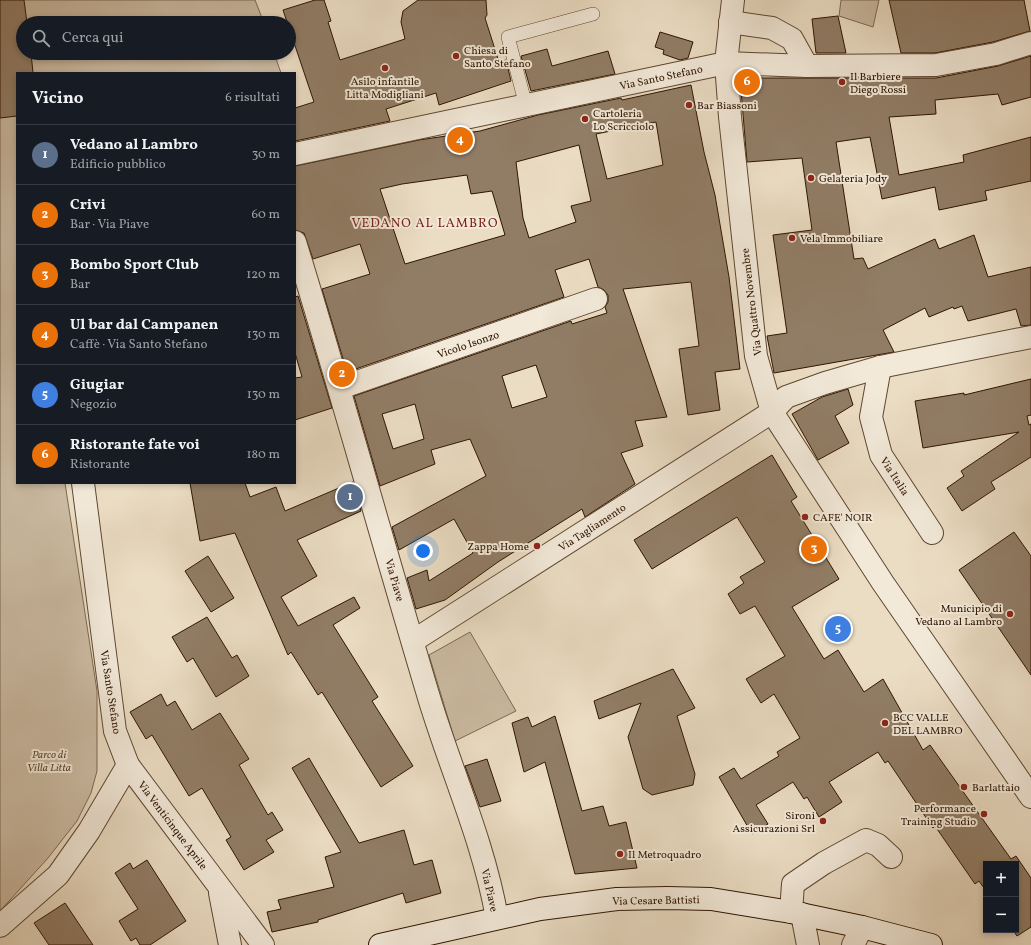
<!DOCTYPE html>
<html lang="it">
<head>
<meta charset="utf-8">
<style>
  body { margin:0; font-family:Vollkorn,serif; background:#242831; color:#f1f3f6 }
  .controls { position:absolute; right:12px; bottom:12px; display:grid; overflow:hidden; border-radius:0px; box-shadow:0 2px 6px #0003 }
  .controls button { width:36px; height:36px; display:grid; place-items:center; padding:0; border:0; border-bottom:1px solid #363941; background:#171b24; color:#f1f3f6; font:20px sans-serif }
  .you { position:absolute; left:423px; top:551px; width:14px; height:14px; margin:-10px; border:3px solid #fff; border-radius:50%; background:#1a73e8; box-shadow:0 0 0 6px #1a73e833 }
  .badge { display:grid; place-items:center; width:26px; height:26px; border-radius:50%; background:#c59692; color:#fff; font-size:13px; font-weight:700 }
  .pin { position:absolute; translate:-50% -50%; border:2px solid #fff; box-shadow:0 1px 4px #0006 }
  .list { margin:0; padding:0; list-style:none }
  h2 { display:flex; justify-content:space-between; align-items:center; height:52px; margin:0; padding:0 16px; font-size:17px }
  h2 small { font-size:13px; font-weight:400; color:#9ea1a6 }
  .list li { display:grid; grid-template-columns:26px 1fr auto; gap:12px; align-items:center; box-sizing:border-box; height:60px; padding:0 16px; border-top:1px solid #363941 }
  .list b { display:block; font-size:15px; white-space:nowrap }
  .list p { margin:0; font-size:13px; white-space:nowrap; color:#9ea1a6 }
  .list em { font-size:13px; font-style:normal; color:#9ea1a6 }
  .icon { flex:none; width:22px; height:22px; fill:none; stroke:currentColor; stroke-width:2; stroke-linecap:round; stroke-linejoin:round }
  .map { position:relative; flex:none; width:1031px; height:945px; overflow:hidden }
  .search { position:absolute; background:#171b24; box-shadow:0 2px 6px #0003; left:16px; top:16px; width:280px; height:44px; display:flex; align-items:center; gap:10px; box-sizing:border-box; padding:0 14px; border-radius:22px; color:#9ea1a6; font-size:15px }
  .panel { position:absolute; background:#171b24; box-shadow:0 2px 6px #0003; left:16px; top:72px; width:280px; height:412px; border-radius:0px }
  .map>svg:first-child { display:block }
  .green { fill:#cbbba3; stroke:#7d6852 }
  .building { fill:#917d66; stroke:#2f1500; fill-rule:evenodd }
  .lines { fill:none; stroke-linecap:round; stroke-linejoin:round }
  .lane-casing { stroke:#5e4731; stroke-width:14 }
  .street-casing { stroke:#5e4731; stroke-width:24 }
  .secondary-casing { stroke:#2f1500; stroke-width:24 }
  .lane { stroke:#f2e9d9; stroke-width:13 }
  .street { stroke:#f2e9d9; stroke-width:22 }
  .secondary { stroke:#f2e9d9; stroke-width:22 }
  .poi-dot { fill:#8f2418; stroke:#f2e9d9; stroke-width:1.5 }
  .labels { text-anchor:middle; stroke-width:4; stroke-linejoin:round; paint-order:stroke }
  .poi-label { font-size:11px; fill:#2f1500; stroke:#f2e9d9; text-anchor:start }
  .street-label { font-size:11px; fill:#2f1500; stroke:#f2e9d9 }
  .park-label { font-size:11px; font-style:italic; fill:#5e4731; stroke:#f2e9d9 }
  .quarter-label { font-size:13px; letter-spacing:1px; fill:#7a1f14; stroke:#f2e9d9 }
</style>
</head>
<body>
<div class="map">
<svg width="1031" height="945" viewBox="0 0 1031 945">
  <rect width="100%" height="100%" fill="#ebddc4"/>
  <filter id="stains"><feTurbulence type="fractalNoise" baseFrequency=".005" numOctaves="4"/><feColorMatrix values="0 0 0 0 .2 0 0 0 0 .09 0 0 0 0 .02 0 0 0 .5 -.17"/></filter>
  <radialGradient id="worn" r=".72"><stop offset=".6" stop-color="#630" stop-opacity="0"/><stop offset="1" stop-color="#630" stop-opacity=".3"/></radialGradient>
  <g class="green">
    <path d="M 0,0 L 255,0 L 264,23 L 23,23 L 23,53 L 274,53 L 281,73 L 17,73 L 17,483 L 65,483 L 97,691 L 97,771 L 91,793 L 77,821 L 48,858 L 0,911 Z"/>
    <path d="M 841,0 L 879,0 L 873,27 L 839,16 Z"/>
    <path d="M 470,632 L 516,711 L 455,741 L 429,655 Z"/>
  </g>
  <g class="building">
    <path d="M 0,0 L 24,0 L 27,23 L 23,23 L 23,53 L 31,53 L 33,73 L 17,73 L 17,116 L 0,118 Z"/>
    <path d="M 315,0 L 324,0 L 331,21 L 328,22 L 340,60 L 405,39 L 401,22 L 403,11 L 418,0 L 486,0 L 487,15 L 485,18 L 499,62 L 506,60 L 511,81 L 439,105 L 436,93 L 386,109 L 390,121 L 295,141 L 295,108 L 314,102 L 283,10 Z"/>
    <path d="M 889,0 L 1024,0 L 1030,31 L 993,42 L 935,53 L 901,53 Z"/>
    <path d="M 838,16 L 846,53 L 816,53 L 812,19 Z"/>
    <path d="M 660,32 L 693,42 L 688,58 L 680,60 L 663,54 L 664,50 L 655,47 Z"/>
    <path d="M 547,49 L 552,66 L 608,51 L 615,74 L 531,91 L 521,56 Z"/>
    <path d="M 1031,56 L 1031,97 L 1002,105 L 998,94 L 935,100 L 936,114 L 889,117 L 899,175 L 964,162 L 963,155 L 1031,137 L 1031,181 L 985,191 L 987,200 L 939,210 L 935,187 L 882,199 L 870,137 L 836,142 L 854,259 L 863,258 L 868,269 L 935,239 L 939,249 L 974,235 L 988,277 L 1031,267 L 1031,325 L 1021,326 L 1016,309 L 968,321 L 962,306 L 954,309 L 953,307 L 929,317 L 925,308 L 883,330 L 894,352 L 774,373 L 767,336 L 787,333 L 773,235 L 812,230 L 802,158 L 747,162 L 740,78 L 936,78 L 998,66 Z"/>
    <path d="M 691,85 L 704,152 L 715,195 L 729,277 L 740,369 L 715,372 L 720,410 L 688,415 L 679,349 L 699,346 L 691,282 L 623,289 L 667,417 L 635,421 L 643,446 L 621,453 L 635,484 L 585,517 L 582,509 L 498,562 L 445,600 L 416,609 L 407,578 L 427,570 L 429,581 L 473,553 L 454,519 L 399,550 L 392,527 L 486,476 L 470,439 L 431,450 L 435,464 L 380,486 L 354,396 L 571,321 L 572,324 L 607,313 L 605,307 L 608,302 L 608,295 L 604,290 L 598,287 L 589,259 L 555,270 L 564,297 L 347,372 L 322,289 L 370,274 L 360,244 L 313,259 L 304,233 L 295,230 L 295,166 L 419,140 L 480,131 L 538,115 L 621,98 L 622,100 ZM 656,122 L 663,165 L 607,179 L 596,134 ZM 579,145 L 591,201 L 571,206 L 576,222 L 529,238 L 523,218 L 516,162 ZM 467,175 L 471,194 L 492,191 L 505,235 L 405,264 L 380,189 L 402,184 ZM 536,365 L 547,397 L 512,408 L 502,376 ZM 415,404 L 424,439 L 393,449 L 382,414 Z"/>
    <path d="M 298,296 L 332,408 L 295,420 L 295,378 L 302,377 L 295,353 L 295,297 Z"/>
    <path d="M 1031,379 L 1031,415 L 1027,416 L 1029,425 L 1031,424 L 1031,457 L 991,482 L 995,489 L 962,511 L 947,488 L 964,476 L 961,471 L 1019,432 L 923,448 L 915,401 L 964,393 L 964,395 Z"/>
    <path d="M 848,389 L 853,405 L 835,416 L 849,443 L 818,460 L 792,414 L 822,397 Z"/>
    <path d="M 772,455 L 797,497 L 791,501 L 839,579 L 792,607 L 824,659 L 838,650 L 864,692 L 883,679 L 923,750 L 930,745 L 1011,859 L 1016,856 L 1031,878 L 1031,927 L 1017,936 L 1013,930 L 1016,930 L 1016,864 L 986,864 L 986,891 L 979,881 L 975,884 L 935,826 L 933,828 L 888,761 L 885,763 L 878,752 L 829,782 L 842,802 L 819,817 L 807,797 L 804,799 L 793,782 L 756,805 L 768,824 L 752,834 L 719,777 L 734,768 L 741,779 L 779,756 L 777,752 L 800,738 L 774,694 L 761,703 L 746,679 L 785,656 L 755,606 L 740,614 L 728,594 L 744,583 L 740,577 L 765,562 L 737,517 L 652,569 L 634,540 Z"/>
    <path d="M 353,482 L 361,511 L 297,540 L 317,576 L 281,597 L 298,626 L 354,597 L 360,608 L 333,625 L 378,697 L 372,701 L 413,766 L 381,787 L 322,692 L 318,695 L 291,652 L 288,655 L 235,533 L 200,541 L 190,483 L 245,483 L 250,497 L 276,487 L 285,511 Z"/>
    <path d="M 1014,532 L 1031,556 L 1031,675 L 959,570 Z"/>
    <path d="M 208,556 L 234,598 L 211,612 L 185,571 Z"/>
    <path d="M 207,617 L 232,658 L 237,655 L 249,676 L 216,697 L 193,658 L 187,662 L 172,637 Z"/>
    <path d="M 673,669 L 695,708 L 677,716 L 695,774 L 693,785 L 652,795 L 643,789 L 628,737 L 641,703 L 599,719 L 594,701 Z"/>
    <path d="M 161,694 L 167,706 L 175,701 L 192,730 L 220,713 L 249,759 L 239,765 L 268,815 L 272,812 L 283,830 L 266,840 L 274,852 L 244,870 L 226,840 L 231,837 L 202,788 L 189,796 L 152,735 L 146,739 L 130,712 Z"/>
    <path d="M 555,716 L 582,811 L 603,806 L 609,826 L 626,822 L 637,868 L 575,874 L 545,762 L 524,772 L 512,723 L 528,717 L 532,727 Z"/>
    <path d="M 309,758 L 359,843 L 404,830 L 414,865 L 432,860 L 441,893 L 406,903 L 403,893 L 318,920 L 318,922 L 272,932 L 267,912 L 281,909 L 278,900 L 334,887 L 325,857 L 341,852 L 292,768 Z"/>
    <path d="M 487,759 L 501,801 L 480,807 L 465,766 Z"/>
    <path d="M 147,860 L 186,921 L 150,945 L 140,945 L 136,938 L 131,941 L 119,921 L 138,909 L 115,873 L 130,863 L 133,869 Z"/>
    <path d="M 65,903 L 93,945 L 49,945 L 34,923 Z"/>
  </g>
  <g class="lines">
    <defs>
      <path id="lane" d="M 526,106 L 508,37 L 593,14"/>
      <g id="street">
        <path d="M 733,0 L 726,63 L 730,117 L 756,356 L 772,412 L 883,583 L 1031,797"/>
        <path d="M 730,22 L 772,28 L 792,39 L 807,66"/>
        <path d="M 295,154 L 726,63 L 807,66 L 936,65 L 996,54 L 1031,43"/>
        <path d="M 295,242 C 342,394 384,548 430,701 C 452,773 484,843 497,918"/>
        <path d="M 880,367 L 871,417 L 881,455 L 932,533"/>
        <path d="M 340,388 L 596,299"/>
        <path d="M 83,483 L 115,731 L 128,765 L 263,945"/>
        <path d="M 413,641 L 772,412 L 786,397 L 825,383 L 880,367 L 1031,337"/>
        <path d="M 220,893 L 230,945"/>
        <path d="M 791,912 L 793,884 L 824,863 L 866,840 L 878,845 L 891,857"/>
        <path d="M 802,914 L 808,945"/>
        <path d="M 0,926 L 58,875 L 89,831 L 128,765"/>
        <path d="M 853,945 L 862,927"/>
      </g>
      <path id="secondary" d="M 380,945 L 540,909 L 617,899 L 667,898 L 711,899 L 791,912 L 862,927 L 931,945"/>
    </defs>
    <use href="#lane" class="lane-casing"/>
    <use href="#street" class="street-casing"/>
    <use href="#secondary" class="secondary-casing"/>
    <use href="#lane" class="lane"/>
    <use href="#street" class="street"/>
    <use href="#secondary" class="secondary"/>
  </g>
  <g class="poi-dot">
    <circle cx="456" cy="56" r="4"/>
    <circle cx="385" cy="68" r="4"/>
    <circle cx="842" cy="82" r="4"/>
    <circle cx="689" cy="105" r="4"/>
    <circle cx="585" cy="119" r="4"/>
    <circle cx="811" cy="178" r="4"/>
    <circle cx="792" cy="238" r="4"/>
    <circle cx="805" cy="517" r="4"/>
    <circle cx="537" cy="546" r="4"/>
    <circle cx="1010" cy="614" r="4"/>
    <circle cx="885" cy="723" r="4"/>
    <circle cx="964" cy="787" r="4"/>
    <circle cx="984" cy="814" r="4"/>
    <circle cx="823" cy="821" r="4"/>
    <circle cx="620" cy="854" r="4"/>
  </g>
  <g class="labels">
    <g class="poi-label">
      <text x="464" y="54">Chiesa di<tspan x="464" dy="13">Santo Stefano</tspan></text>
      <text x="850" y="80">Il Barbiere<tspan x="850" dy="13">Diego Rossi</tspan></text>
      <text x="385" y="85" text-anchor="middle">Asilo infantile<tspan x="385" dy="13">Litta Modigliani</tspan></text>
      <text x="697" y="109">Bar Biassoni</text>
      <text x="593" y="117">Cartoleria<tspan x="593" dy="13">Lo Scricciolo</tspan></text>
      <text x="819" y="182">Gelateria Jody</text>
      <text x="800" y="242">Vela Immobiliare</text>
      <text x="813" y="521">CAFE' NOIR</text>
      <text x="529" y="550" text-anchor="end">Zappa Home</text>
      <text x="1002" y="612" text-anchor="end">Municipio di<tspan x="1002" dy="13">Vedano al Lambro</tspan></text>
      <text x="893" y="721">BCC VALLE<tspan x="893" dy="13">DEL LAMBRO</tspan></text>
      <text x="972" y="791">Barlattaio</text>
      <text x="976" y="812" text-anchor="end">Performance<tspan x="976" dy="13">Training Studio</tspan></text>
      <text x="815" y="819" text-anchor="end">Sironi<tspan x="815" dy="13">Assicurazioni Srl</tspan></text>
      <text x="628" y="858">Il Metroquadro</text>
    </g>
    <g class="street-label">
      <text transform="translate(661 77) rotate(-12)" y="4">Via Santo Stefano</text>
      <text transform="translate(751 302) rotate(-97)" y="4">Via Quattro Novembre</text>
      <text transform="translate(468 344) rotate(-19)" y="4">Vicolo Isonzo</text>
      <text transform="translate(895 476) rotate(57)" y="4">Via Italia</text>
      <text transform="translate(592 527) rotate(-33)" y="4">Via Tagliamento</text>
      <text transform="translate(395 580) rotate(74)" y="4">Via Piave</text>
      <text transform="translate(111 692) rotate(81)" y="4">Via Santo Stefano</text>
      <text transform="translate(173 825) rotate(53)" y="4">Via Venticinque Aprile</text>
      <text transform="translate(490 890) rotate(77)" y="4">Via Piave</text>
      <text transform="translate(656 900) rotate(-1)" y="4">Via Cesare Battisti</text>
    </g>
    <g class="park-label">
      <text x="49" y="758">Parco di<tspan x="49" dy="13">Villa Litta</tspan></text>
    </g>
    <g class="quarter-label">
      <text x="425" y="227">VEDANO AL LAMBRO</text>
    </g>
  </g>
  <rect width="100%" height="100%" filter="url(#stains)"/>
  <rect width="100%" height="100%" fill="url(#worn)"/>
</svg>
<div class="controls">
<button>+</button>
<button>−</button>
</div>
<div class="you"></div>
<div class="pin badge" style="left:350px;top:497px;background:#5c6f8a">1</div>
<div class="pin badge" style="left:342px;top:374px;background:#e8710a">2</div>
<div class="pin badge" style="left:814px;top:549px;background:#e8710a">3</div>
<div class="pin badge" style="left:460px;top:140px;background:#e8710a">4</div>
<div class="pin badge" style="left:838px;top:629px;background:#3f7fe0">5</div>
<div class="pin badge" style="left:747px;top:82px;background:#e8710a">6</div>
<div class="search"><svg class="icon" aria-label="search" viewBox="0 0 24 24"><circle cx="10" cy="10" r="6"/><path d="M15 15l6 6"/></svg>Cerca qui</div>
<section class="panel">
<h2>Vicino<small>6 risultati</small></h2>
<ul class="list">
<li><span class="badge" style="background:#5c6f8a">1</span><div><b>Vedano al Lambro</b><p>Edificio pubblico</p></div><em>30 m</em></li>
<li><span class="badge" style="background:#e8710a">2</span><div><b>Crivi</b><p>Bar · Via Piave</p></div><em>60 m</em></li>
<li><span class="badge" style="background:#e8710a">3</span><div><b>Bombo Sport Club</b><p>Bar</p></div><em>120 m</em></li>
<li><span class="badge" style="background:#e8710a">4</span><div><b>Ul bar dal Campanen</b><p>Caffè · Via Santo Stefano</p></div><em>130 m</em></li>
<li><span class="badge" style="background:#3f7fe0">5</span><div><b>Giugiar</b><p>Negozio</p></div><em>130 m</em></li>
<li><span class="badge" style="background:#e8710a">6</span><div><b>Ristorante fate voi</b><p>Ristorante</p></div><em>180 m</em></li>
</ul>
</section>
</div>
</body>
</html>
